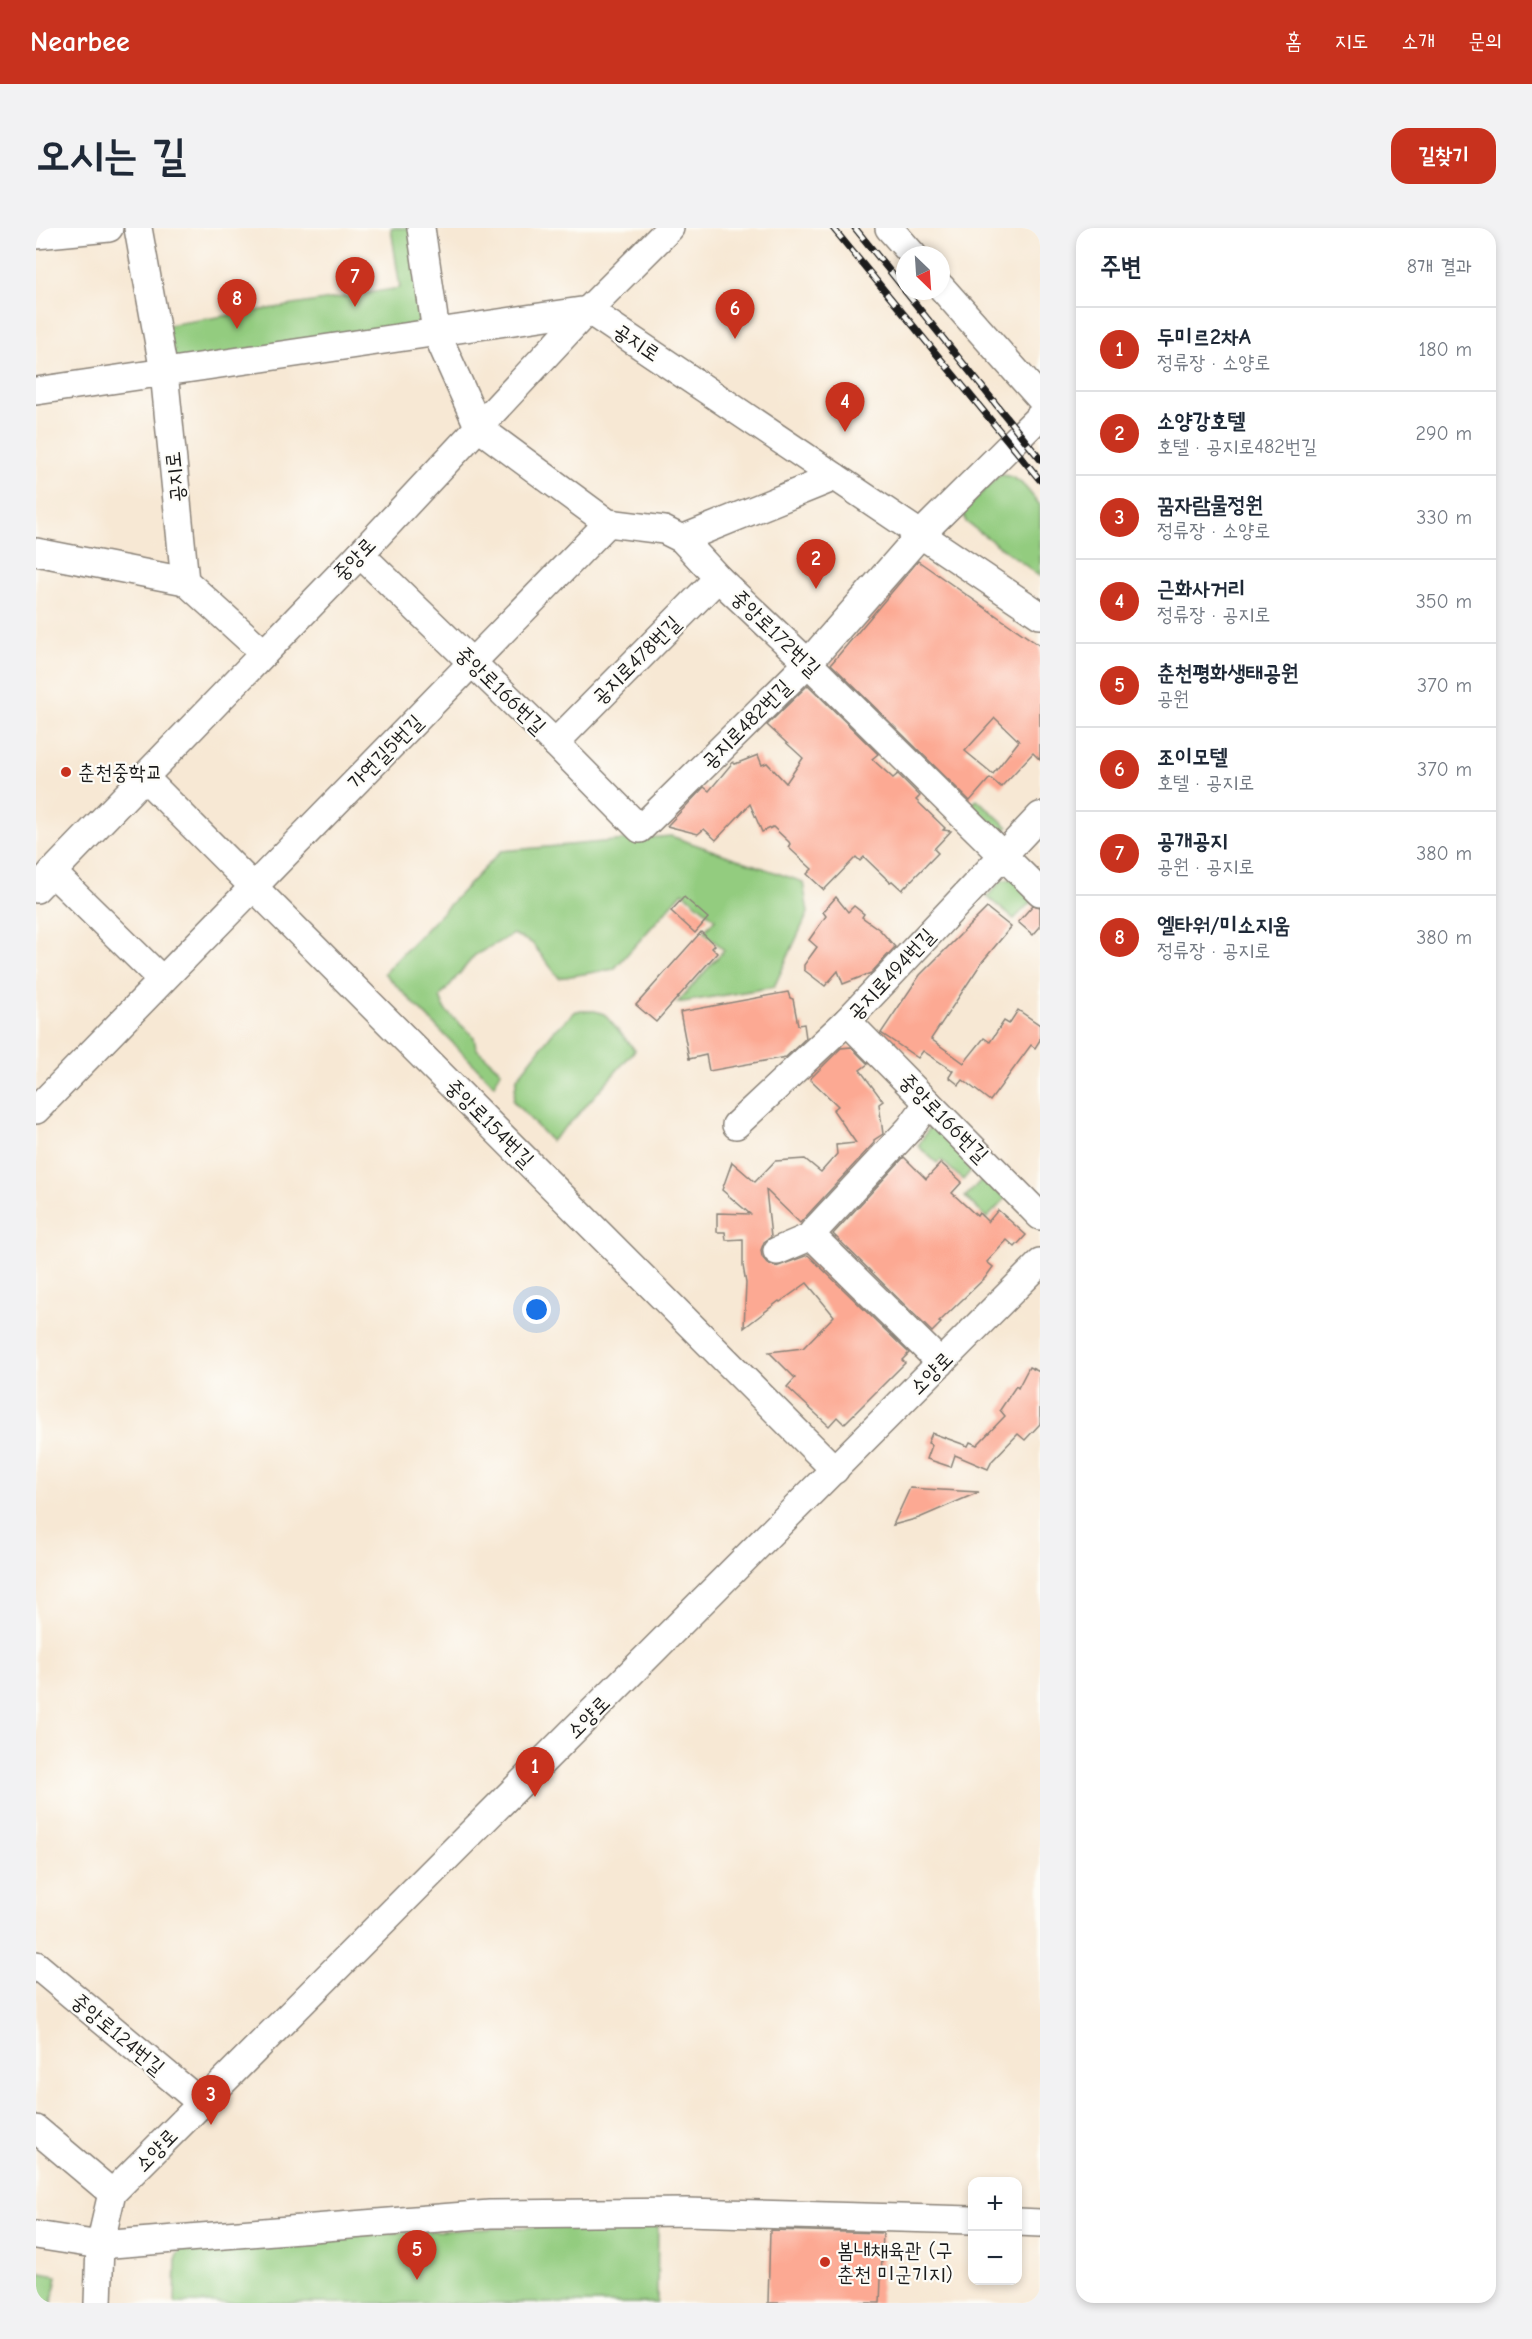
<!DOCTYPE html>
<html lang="ko">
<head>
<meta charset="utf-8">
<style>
  body { margin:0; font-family:"Comic Neue","Poor Story",sans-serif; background:#f2f2f3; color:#1f2937 }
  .controls { position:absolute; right:18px; bottom:18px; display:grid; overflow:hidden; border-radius:12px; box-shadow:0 3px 9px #0003 }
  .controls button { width:54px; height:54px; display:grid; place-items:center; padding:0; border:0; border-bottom:2px solid #e0e1e3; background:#fff; color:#1f2937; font:30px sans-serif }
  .compass { position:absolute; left:860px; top:18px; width:54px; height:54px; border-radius:50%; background:#fff; box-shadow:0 3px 9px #0003; rotate:155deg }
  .you { position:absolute; left:501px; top:1082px; width:21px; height:21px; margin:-15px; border:4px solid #fff; border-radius:50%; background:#1a73e8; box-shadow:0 0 0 9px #1a73e833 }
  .badge { display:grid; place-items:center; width:39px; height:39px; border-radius:50%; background:#c8321e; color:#fff; font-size:20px; font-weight:700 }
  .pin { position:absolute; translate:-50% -50px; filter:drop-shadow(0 2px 3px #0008) }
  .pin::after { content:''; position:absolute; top:32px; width:21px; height:18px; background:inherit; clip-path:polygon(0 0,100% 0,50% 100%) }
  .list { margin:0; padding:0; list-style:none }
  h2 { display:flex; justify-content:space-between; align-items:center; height:78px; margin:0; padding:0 24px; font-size:26px }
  h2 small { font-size:20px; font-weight:400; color:#747a83 }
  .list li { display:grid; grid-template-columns:39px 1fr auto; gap:18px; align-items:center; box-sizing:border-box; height:84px; padding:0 24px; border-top:2px solid #e0e1e3 }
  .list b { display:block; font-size:22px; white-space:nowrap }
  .list p { margin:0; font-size:20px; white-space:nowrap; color:#747a83 }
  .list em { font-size:20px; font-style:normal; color:#747a83 }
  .map { position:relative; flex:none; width:1004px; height:2075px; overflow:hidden; border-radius:18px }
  header { display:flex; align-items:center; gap:36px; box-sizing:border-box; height:84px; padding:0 30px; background:#c8321e; color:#fff }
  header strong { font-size:28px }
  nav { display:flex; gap:33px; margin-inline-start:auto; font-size:21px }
  .intro { display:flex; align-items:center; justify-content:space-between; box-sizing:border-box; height:144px; padding:0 36px }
  h1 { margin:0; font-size:42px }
  .button { padding:15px 27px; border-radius:18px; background:#c8321e; color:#fff; font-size:21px; font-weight:700 }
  main { display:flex; gap:36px; padding:0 36px }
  aside { flex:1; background:#fff; border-radius:18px; box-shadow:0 3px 9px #0003 }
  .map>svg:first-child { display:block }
  .green { fill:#93cc7f; stroke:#58744e; stroke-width:1.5 }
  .building { fill:#fca993; fill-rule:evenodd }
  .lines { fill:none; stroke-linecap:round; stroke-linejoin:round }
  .minor-casing { stroke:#8a8278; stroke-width:30 }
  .minor { stroke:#fff; stroke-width:27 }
  .rail-casing { stroke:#1c1c1c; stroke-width:7 }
  .rail { stroke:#fdfcf7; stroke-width:4.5; stroke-dasharray:14; stroke-linecap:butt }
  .poi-dot { fill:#c8321e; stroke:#fdfcf7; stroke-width:2 }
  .labels { text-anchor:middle; stroke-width:4.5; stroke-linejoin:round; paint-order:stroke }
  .street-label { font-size:21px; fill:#1c1c1c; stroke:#fdfcf7 }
  .poi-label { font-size:21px; fill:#1c1c1c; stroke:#fdfcf7; text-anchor:start }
</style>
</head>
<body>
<header>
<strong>Nearbee</strong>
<nav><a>홈</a><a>지도</a><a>소개</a><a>문의</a></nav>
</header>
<div class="intro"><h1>오시는 길</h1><a class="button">길찾기</a></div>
<main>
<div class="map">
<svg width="1004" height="2075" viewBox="0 0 1004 2075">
  <rect width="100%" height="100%" fill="#fdfcf7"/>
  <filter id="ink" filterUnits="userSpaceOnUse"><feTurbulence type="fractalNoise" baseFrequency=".0167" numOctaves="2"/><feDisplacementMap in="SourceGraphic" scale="12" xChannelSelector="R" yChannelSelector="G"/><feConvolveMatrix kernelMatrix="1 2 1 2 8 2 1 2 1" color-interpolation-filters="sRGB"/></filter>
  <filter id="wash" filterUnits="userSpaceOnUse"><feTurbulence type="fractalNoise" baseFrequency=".008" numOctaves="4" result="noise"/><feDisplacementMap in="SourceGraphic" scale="24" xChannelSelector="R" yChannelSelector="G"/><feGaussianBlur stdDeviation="1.35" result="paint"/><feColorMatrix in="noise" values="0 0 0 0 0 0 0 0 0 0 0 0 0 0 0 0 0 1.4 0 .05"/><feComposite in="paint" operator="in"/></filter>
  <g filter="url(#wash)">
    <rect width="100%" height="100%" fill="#f7e8d4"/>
    <g class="green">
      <path d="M 355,0 L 381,0 L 397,99 L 132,141 L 125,98 L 364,60 Z"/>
      <path d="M 963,247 C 983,246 992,263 1004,277 L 1004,348 L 930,294 L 927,284 Z"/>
      <path d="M 941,571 L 972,599 L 968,605 L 962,605 L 933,580 Z"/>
      <path d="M 635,608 L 767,654 L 772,685 L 738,759 L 641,775 L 688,722 L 668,704 L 679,691 L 647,664 L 578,741 L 523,750 L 496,715 L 477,706 L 439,727 L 404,769 L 409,782 L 438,809 L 440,820 L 465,843 L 458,857 L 348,745 L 465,623 Z"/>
      <path d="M 980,651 L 999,670 L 978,691 L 951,669 L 966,652 Z"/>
      <path d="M 540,783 L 559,783 L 568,786 L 599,822 L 538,891 L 515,913 L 477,873 L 481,850 L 517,804 Z"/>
      <path d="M 895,896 L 938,939 L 927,952 L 905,932 L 901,935 L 882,918 Z"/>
      <path d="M 947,950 L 970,970 L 951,990 L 929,969 Z"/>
      <path d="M 622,1994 L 621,2075 L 139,2075 L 140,2028 L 152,2013 Z"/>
      <path d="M 0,2044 L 21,2048 L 16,2075 L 0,2075 Z"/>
    </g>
    <g id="blocks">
      <g class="building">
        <path d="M 882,333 L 1004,418 L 1004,532 L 997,525 L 965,559 L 954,550 L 934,573 L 795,436 ZM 959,490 L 983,513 L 957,546 L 929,523 Z"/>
        <path d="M 772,457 L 842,526 L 836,531 L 857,550 L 862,546 L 884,568 L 880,572 L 909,600 L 907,602 L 915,603 L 898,621 L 902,625 L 866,662 L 856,653 L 854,654 L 828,629 L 824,633 L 820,629 L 788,662 L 771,646 L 776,641 L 752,619 L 754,616 L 753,614 L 737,599 L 726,604 L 714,576 L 680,612 L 668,601 L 662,606 L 631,598 L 668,559 L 673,563 L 697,534 L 699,536 L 722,527 L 726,537 L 731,535 L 750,555 L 767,530 L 731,497 Z"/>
        <path d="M 648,669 L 672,690 L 659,705 L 635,683 Z"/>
        <path d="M 800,669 L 812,684 L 818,678 L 828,686 L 826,689 L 844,702 L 859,719 L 835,745 L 807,756 L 802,743 L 789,758 L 768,742 L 768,737 L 781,719 L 773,712 L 790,688 L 787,684 Z"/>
        <path d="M 997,677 L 1004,679 L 1004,699 L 997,707 L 982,694 Z"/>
        <path d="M 951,680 L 975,699 L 946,734 L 895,811 L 928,835 L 948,810 L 954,814 L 968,793 L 973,796 L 982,782 L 1004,797 L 1004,812 L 999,820 L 995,817 L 954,873 L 927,852 L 923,857 L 913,849 L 917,843 L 887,823 L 882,830 L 845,805 L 884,747 Z"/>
        <path d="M 665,704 L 679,717 L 676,720 L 681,725 L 620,794 L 600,777 Z"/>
        <path d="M 752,764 L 754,770 L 757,771 L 762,797 L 768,796 L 770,810 L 750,829 L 673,843 L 670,827 L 653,831 L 644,784 Z"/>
        <path d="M 815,819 L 832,836 L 824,842 L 847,873 L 843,876 L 847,906 L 838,912 L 838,915 L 764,995 L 730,962 L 735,1009 L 728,1014 L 725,1022 L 726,1029 L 731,1035 L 740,1039 L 772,1027 L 873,1125 L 866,1132 L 869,1135 L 808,1196 L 801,1189 L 793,1198 L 751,1159 L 759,1150 L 733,1124 L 767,1120 L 798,1088 L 771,1055 L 744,1074 L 743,1073 L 708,1100 L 710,1055 L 707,1038 L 707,1011 L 690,1012 L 689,1004 L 681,1004 L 681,985 L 714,986 L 686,962 L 696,934 L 719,954 L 739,933 L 769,931 L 785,944 L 801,926 L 800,917 L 820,915 L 797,882 L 802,878 L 774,851 L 805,820 Z"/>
        <path d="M 868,929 L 890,951 L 905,935 L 926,954 L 916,965 L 941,988 L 943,985 L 952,994 L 962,982 L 990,1007 L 979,1019 L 971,1012 L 951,1034 L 957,1039 L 949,1050 L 903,1094 L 905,1095 L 896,1104 L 797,1006 Z"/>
        <path d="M 993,1139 L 1004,1144 L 1004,1196 L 989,1212 L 982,1206 L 956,1233 L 952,1241 L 919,1227 L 915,1239 L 891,1231 L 896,1217 L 892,1215 L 896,1205 L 932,1218 L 934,1214 L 941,1217 L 969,1188 L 964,1182 L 980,1158 L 982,1160 Z"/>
        <path d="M 874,1260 L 905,1262 L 943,1264 L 883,1290 L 857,1297 Z"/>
        <path d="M 734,2002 L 847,2005 L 844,2075 L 732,2075 Z"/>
      </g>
    </g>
  </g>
  <g filter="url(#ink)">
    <use href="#blocks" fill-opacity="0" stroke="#8a8278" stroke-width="1.5"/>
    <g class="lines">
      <defs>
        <g id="minor">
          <path d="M 102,0 L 128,144 L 149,353 L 228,425"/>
          <path d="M 385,0 L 400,104 L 443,200 L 572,295 L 628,302 L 646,311 L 682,350 L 772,435 L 1004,664"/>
          <path d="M 853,0 L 877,27"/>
          <path d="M 0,7 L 73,0"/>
          <path d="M 905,59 L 1004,170"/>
          <path d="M 0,163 L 552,82 L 1004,387"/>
          <path d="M 646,311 L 799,249"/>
          <path d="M 0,324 L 149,353"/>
          <path d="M 324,326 L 519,515 L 604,601 L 772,435 L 884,307 L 1004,188"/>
          <path d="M 519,515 L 682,350"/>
          <path d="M 108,549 L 799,1242"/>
          <path d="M 16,644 L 126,752"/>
          <path d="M 0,661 L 324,326 L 552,82 L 634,0"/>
          <path d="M 811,793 L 1004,988"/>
          <path d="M 892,875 L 874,900 L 777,1004 L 776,1008 L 905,1135"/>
          <path d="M 0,882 L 572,295"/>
          <path d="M 700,897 L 811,793 L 1004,588"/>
          <path d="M 741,1023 L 776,1008"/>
          <path d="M 0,1737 L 165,1875"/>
          <path d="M 0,1901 L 76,1965"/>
          <path d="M 982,1994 L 1004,1995"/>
          <path d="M 0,2007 L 64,2017 L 454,1986 L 650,1984 L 936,1992"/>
          <path d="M 62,2075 L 64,2017 L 76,1965 L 1004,1035"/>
        </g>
      </defs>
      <use href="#minor" class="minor-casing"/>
      <use href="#minor" class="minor"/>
      <defs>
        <g id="rail">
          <path d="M 797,0 L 1004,252"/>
          <path d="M 819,0 L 869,62"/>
          <path d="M 869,63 L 1004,231"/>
        </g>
      </defs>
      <use href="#rail" class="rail-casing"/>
      <use href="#rail" class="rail"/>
    </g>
  </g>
  <g class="poi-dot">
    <circle cx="30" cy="544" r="6"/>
    <circle cx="789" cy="2034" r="6"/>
  </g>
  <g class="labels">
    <g class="street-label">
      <text transform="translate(601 114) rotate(34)" y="7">공지로</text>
      <text transform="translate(139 249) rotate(-96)" y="7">공지로</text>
      <text transform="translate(318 331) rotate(-46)" y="7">중앙로</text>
      <text transform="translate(740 405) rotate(44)" y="7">중앙로172번길</text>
      <text transform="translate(600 432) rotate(-45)" y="7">공지로478번길</text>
      <text transform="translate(465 462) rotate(44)" y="7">중앙로166번길</text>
      <text transform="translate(710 496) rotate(-45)" y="7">공지로482번길</text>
      <text transform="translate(349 524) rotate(-45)" y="7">가연길5번길</text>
      <text transform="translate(855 746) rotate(-47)" y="7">공지로494번길</text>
      <text transform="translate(908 890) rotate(45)" y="7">중앙로166번길</text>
      <text transform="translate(454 895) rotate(45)" y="7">중앙로154번길</text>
      <text transform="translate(895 1145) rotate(-45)" y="7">소양로</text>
      <text transform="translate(552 1489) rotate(-45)" y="7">소양로</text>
      <text transform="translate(82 1806) rotate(40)" y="7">중앙로124번길</text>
      <text transform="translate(120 1922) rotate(-46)" y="7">소양로</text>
    </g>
    <g class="poi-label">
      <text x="42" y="551">춘천중학교</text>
      <text x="801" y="2029">봄내채육관 (구<tspan x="801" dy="24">춘천 미군기지)</tspan></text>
    </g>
  </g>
</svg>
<div class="controls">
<button>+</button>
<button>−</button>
</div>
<svg class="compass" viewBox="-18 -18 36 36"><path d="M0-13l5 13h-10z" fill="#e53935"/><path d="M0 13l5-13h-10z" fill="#747a83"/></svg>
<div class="you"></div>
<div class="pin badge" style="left:499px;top:1569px">1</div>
<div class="pin badge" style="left:780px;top:361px">2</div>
<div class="pin badge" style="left:175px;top:1897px">3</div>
<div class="pin badge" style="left:809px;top:204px">4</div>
<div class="pin badge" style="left:381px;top:2052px">5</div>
<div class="pin badge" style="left:699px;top:111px">6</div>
<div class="pin badge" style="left:319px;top:79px">7</div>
<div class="pin badge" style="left:201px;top:101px">8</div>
</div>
<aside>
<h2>주변<small>8개 결과</small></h2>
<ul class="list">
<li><span class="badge">1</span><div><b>두미르2차A</b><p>정류장 · 소양로</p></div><em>180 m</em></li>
<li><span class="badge">2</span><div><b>소양강호텔</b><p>호텔 · 공지로482번길</p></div><em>290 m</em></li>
<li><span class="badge">3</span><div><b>꿈자람물정원</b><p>정류장 · 소양로</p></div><em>330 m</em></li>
<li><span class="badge">4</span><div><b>근화사거리</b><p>정류장 · 공지로</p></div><em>350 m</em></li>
<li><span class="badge">5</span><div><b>춘천평화생태공원</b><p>공원</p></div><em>370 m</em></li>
<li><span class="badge">6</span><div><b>조이모텔</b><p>호텔 · 공지로</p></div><em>370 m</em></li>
<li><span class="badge">7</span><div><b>공개공지</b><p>공원 · 공지로</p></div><em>380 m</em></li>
<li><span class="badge">8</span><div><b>엘타워/미소지움</b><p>정류장 · 공지로</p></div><em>380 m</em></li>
</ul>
</aside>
</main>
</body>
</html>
